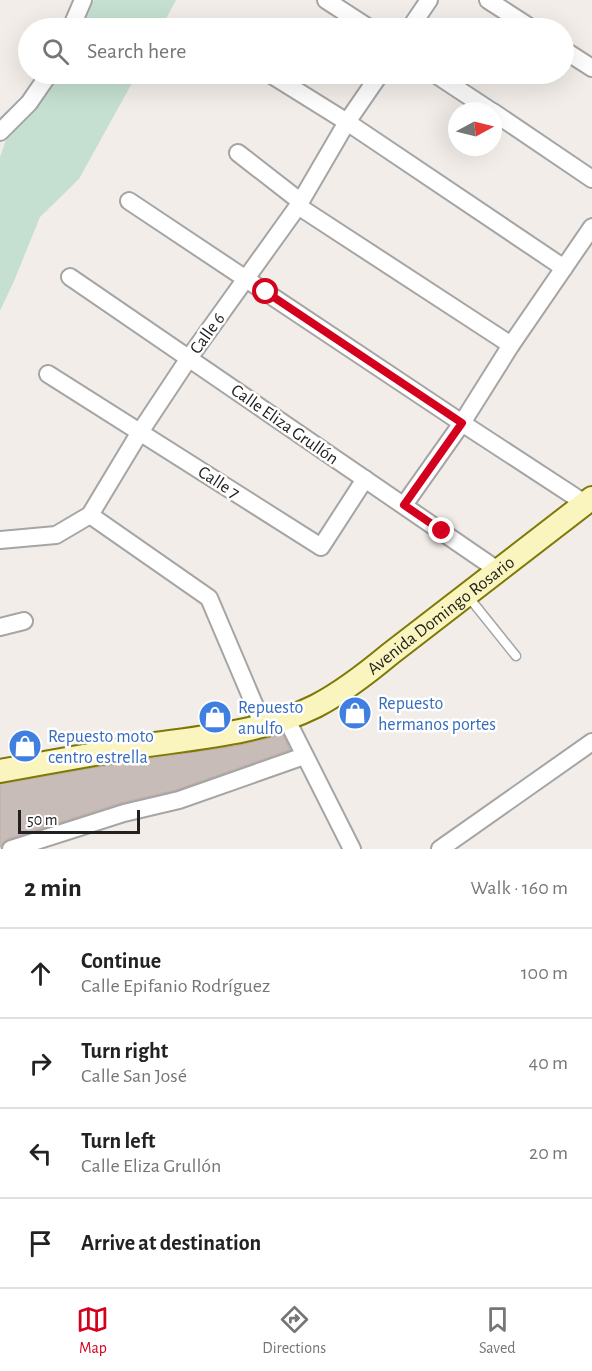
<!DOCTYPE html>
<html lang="en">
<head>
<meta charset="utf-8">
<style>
  body { margin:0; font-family:"Alegreya Sans",sans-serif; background:#f6f6f6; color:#222 }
  .compass { position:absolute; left:448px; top:102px; width:54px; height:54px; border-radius:50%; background:#fff; box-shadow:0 6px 24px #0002; rotate:83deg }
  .scale { position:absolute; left:18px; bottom:15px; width:122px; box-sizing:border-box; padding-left:6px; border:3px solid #212121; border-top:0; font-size:16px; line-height:21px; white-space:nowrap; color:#212121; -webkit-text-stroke:4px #fff; paint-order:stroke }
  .stop { position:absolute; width:18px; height:18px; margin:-14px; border:4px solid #d3001e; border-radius:50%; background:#fff }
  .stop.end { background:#d3001e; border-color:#fff; box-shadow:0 2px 6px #0008 }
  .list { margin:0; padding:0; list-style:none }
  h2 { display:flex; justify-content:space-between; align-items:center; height:78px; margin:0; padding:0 24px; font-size:26px }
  h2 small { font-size:20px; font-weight:400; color:#767676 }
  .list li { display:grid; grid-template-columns:39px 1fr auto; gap:18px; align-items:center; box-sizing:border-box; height:90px; padding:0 24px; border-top:2px solid #e0e0e0 }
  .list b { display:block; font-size:22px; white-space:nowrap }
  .list p { margin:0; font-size:20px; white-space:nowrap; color:#767676 }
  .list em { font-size:20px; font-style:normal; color:#767676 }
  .icon { flex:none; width:33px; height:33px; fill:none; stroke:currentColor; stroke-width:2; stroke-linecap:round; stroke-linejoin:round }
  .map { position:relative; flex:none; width:592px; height:849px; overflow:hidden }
  .search { position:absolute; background:#fff; box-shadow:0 6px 24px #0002; left:18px; right:18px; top:18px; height:66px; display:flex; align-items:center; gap:15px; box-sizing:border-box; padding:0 21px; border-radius:33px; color:#767676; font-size:22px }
  .sheet { height:438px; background:#fff }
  nav { display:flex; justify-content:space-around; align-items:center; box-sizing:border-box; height:84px; border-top:2px solid #e0e0e0; background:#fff; font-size:16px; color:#767676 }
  nav a { display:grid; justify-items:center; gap:3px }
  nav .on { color:#d3001e }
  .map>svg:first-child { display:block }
  .wetland { fill:#c5e0d0 }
  .building { fill:#c7bcb7; stroke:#c4b2aa; stroke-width:1.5; filter:url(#shadow) }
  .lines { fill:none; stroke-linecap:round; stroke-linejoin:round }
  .service-casing { stroke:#a5a5a5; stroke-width:11 }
  .minor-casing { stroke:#a5a5a5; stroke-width:20 }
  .secondary-casing { stroke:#7d7904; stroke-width:26 }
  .service { stroke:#fff; stroke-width:8 }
  .minor { stroke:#fff; stroke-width:16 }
  .secondary { stroke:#faf5be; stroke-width:22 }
  .route { stroke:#d3001e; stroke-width:8 }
  .labels { text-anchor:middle; stroke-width:5; stroke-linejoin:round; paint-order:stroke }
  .street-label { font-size:18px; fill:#212121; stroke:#fff }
  .shop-label { font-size:18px; fill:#366cbe; stroke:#fff; text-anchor:start }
</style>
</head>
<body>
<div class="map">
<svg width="592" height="849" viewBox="0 0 592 849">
  <defs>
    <filter id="shadow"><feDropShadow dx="5.5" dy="5.5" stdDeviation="3" flood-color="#0004"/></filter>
  </defs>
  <rect width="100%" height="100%" fill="#f2ede8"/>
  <g class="wetland">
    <path d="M 94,0 L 176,0 L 161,28 L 79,28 Z"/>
    <path d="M 55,74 L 137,74 L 79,179 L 40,217 L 14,281 L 0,311 L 0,157 L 6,140 L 40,102 Z"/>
  </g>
  <path class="building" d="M 280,735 L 283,735 L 290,750 L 176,790 L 121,803 L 8,839 L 4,842 L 0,847 L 0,784 L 150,758 L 236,746 Z"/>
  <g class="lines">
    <defs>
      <path id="service" d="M 467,595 L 516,656"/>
      <g id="minor">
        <path d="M 326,0 L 369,28"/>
        <path d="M 488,0 L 531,28"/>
        <path d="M 71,28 L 83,0"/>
        <path d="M 410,28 L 429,0"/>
        <path d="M 564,50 L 592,68"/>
        <path d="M 270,74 L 347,122 L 564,268"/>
        <path d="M 435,74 L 491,111"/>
        <path d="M 493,112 L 592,179"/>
        <path d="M 0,132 L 29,103 L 49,74"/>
        <path d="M 238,153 L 301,202"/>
        <path d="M 129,201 L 462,423 L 586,504"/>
        <path d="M 298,206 L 511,345"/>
        <path d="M 70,277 L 499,571"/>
        <path d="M 48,374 L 321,547 L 365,479"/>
        <path d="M 404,505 L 462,423 L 511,345 L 592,227"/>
        <path d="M 90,515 L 209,598 L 263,725"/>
        <path d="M 0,540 L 56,535 L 90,515 L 140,432 L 189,358 L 298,206 L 347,122 L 380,74"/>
        <path d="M 0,627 L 24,621"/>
        <path d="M 286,718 L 352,849"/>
        <path d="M 11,849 L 124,813 L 179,800 L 304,756"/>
        <path d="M 440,849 L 592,742"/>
      </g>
      <g id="secondary">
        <path id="s1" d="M 0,771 C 49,762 99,753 148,745 C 205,737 264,732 316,706 C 343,692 366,674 390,654 L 592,498"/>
      </g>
    </defs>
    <use href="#service" class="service-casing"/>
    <use href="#minor" class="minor-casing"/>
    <use href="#secondary" class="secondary-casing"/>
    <use href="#service" class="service"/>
    <use href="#minor" class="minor"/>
    <use href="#secondary" class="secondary"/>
  </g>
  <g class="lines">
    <path class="route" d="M 266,292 L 462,423 L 404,505 L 442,531"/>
  </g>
  <defs>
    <symbol id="shop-disc" viewBox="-11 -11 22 22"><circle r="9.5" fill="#3f7fe0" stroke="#fff"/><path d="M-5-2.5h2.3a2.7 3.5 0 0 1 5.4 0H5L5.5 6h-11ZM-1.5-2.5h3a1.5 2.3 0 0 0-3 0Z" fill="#fff"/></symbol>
  </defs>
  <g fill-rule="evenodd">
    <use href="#shop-disc" x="336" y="694" width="38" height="38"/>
    <use href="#shop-disc" x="196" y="698" width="38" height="38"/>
    <use href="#shop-disc" x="6" y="727" width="38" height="38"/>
  </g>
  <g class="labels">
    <g class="street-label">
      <text transform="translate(207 333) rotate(-54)" y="6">Calle 6</text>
      <text transform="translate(285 424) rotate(35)" y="6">Calle Eliza Grullón</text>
      <text transform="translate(219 482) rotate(33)" y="6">Calle 7</text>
      <text dy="6" stroke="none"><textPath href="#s1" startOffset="478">Avenida Domingo Rosario</textPath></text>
    </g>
    <g class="shop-label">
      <text x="378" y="709">Repuesto<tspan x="378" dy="21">hermanos portes</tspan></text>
      <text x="238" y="713">Repuesto<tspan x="238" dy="21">anulfo</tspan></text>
      <text x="48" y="742">Repuesto moto<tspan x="48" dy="21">centro estrella</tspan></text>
    </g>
  </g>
</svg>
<svg class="compass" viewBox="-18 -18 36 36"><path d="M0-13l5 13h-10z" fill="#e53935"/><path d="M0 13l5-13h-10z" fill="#767676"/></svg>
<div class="scale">50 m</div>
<div class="stop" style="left:266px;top:292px"></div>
<div class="stop end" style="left:442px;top:531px"></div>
<div class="search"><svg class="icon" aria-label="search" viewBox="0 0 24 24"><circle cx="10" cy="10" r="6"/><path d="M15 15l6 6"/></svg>Search here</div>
</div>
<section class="sheet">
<h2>2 min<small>Walk · 160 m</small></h2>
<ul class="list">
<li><svg class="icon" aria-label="ahead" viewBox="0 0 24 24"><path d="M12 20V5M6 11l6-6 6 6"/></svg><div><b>Continue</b><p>Calle Epifanio Rodríguez</p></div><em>100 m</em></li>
<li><svg class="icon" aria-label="right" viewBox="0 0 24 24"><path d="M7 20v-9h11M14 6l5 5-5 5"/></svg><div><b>Turn right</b><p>Calle San José</p></div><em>40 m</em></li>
<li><svg class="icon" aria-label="left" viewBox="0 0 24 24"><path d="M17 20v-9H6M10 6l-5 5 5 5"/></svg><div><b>Turn left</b><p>Calle Eliza Grullón</p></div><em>20 m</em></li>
<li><svg class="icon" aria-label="arrive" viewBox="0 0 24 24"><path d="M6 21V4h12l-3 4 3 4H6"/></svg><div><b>Arrive at destination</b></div></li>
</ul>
</section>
<nav>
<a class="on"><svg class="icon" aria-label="map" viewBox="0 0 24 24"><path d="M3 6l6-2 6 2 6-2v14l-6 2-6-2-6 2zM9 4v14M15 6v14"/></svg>Map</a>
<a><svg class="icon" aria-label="directions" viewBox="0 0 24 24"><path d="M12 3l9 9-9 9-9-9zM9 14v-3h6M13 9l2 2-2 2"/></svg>Directions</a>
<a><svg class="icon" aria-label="saved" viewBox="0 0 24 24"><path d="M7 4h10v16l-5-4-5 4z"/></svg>Saved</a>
</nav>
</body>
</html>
